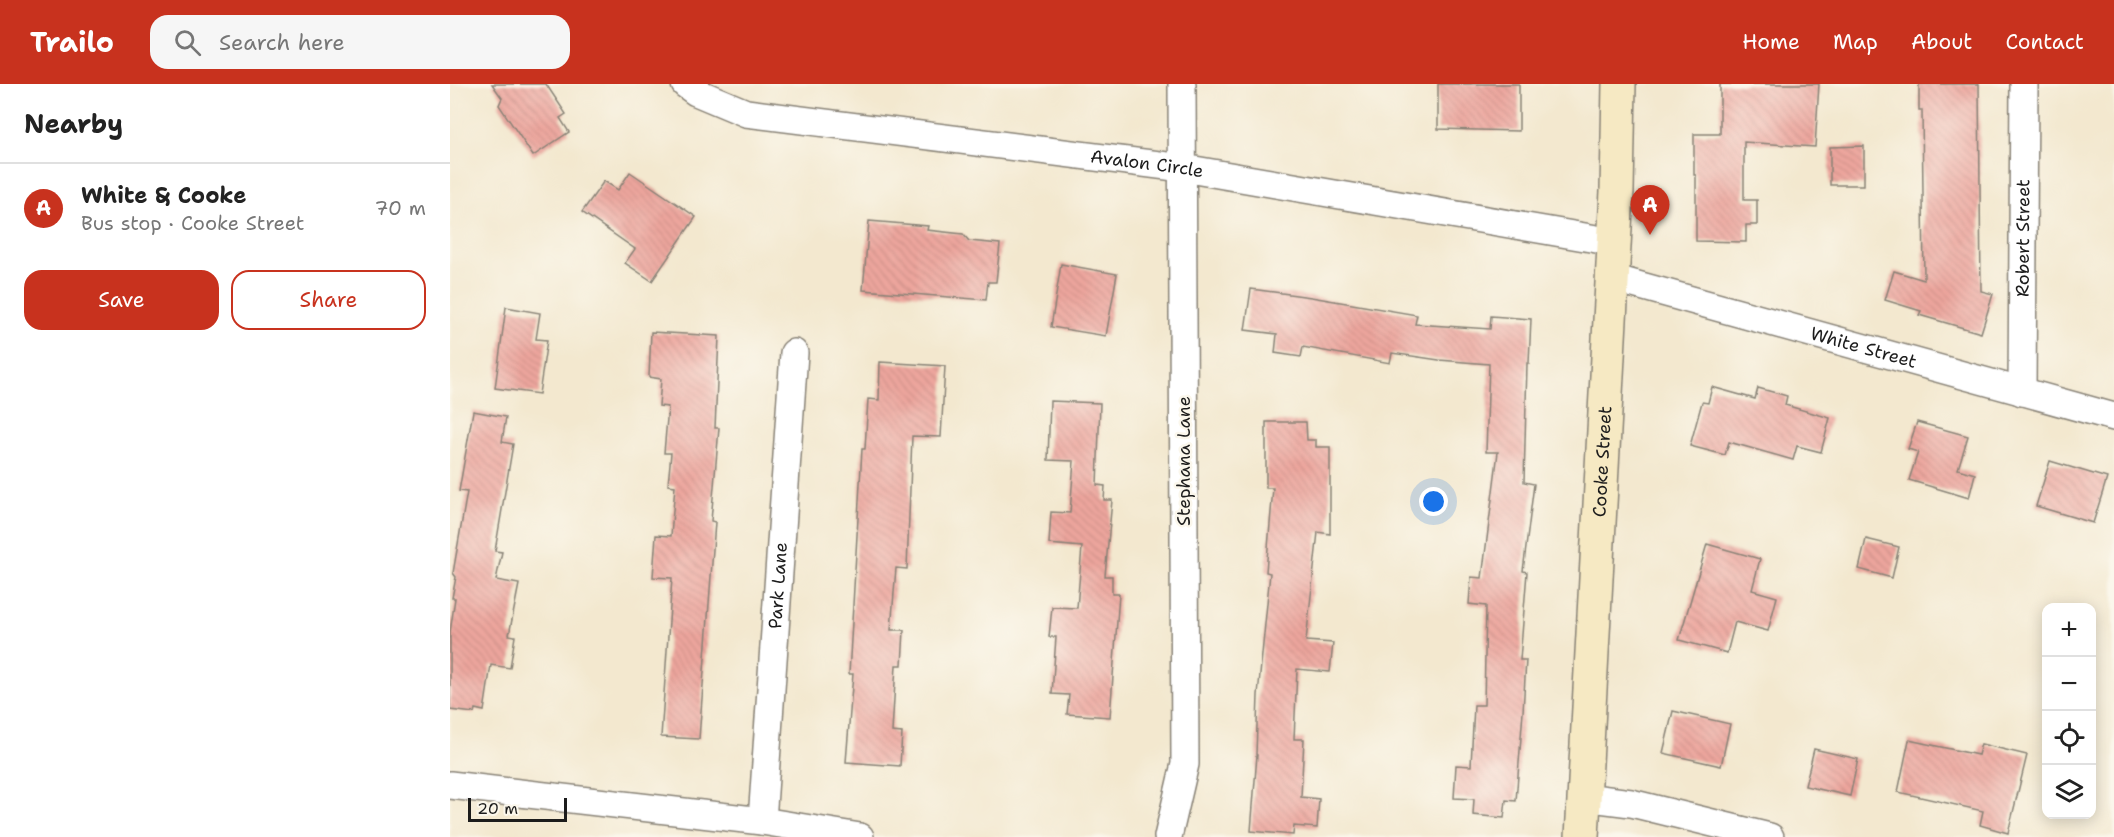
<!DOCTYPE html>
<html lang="en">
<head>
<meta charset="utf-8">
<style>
  body { margin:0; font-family:"Shantell Sans",sans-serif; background:#f6f6f6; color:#222 }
  .controls { position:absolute; right:18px; bottom:18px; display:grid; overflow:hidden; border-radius:12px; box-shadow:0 3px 15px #0003 }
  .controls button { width:54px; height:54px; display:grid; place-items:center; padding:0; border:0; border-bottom:2px solid #e0e0e0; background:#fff; color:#222; font:30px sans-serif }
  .scale { position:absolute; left:18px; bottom:15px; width:99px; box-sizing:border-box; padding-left:6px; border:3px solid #1c1c1c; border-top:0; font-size:16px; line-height:21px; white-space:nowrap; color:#1c1c1c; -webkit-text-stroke:4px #fbf7ec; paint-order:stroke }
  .you { position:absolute; left:984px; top:418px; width:21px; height:21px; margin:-15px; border:4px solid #fff; border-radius:50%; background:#1a73e8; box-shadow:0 0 0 9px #1a73e833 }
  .badge { display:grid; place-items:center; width:39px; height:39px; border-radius:50%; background:#c8321e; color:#fff; font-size:20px; font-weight:700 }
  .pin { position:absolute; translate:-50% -50px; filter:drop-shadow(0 2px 3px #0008) }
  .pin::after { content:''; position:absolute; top:32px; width:21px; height:18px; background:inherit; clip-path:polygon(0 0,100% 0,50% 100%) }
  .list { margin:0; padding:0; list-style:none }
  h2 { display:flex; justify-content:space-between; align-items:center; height:78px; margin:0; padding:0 24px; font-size:26px }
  h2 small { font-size:20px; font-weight:400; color:#767676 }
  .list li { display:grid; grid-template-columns:39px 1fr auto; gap:18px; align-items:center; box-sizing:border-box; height:90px; padding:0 24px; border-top:2px solid #e0e0e0 }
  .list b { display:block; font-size:22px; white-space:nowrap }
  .list p { margin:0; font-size:20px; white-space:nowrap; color:#767676 }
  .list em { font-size:20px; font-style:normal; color:#767676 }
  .actions { display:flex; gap:12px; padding:18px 24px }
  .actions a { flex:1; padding:14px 0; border:2px solid #c8321e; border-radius:18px; text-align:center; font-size:21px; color:#c8321e }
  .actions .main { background:#c8321e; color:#fff }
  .icon { flex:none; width:33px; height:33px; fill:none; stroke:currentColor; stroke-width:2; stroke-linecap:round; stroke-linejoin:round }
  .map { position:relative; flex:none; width:1664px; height:753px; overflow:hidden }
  header { display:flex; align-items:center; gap:36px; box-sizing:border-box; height:84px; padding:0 30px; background:#c8321e; color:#fff }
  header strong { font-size:28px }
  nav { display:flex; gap:33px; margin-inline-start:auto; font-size:21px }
  .search { width:420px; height:54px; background:#f6f6f6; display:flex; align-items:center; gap:15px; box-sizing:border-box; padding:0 21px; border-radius:18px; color:#767676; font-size:22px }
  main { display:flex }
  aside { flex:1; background:#fff }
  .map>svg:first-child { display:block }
  .building { fill:url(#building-back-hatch) }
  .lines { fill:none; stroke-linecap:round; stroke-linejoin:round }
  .street-casing { stroke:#888276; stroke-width:30 }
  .secondary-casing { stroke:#888276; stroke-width:36 }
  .street { stroke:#fff; stroke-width:27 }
  .secondary { stroke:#f6e9c3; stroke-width:33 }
  .labels { text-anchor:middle; stroke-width:5; stroke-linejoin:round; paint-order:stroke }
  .street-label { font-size:18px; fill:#1c1c1c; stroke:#fbf7ec }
</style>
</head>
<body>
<header>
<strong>Trailo</strong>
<div class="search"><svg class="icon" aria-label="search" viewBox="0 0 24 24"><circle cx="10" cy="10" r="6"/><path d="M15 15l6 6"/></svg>Search here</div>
<nav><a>Home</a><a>Map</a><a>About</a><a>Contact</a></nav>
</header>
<main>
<aside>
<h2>Nearby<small></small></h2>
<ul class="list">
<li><span class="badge">A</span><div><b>White &amp; Cooke</b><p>Bus stop · Cooke Street</p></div><em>70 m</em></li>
</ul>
<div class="actions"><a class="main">Save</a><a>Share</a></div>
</aside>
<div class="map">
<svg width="1664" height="753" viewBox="0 0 1664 753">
  <defs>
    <pattern id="building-back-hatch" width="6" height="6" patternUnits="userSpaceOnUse" patternTransform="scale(1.5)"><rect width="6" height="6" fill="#eda69d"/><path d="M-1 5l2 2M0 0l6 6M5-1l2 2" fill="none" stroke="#cb8e87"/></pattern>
  </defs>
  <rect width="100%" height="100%" fill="#fbf7ec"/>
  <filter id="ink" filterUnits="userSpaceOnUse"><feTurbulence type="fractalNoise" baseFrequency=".0167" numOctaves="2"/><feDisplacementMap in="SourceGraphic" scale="12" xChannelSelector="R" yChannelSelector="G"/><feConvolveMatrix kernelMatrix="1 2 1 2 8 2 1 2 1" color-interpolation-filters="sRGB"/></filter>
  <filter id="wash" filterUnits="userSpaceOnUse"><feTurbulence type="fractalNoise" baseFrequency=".008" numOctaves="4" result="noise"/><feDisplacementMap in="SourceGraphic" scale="24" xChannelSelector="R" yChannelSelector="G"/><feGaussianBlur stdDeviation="1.35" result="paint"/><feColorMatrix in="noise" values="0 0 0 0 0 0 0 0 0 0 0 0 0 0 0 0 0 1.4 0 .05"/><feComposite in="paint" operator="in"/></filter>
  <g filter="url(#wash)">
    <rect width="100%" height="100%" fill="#f3e8cf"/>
    <g id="blocks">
      <g class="building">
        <path d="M 42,0 L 96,0 L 116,30 L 110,34 L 119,48 L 83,72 L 49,21 L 52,14 Z"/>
        <path d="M 988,0 L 1069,0 L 1069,47 L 988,45 Z"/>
        <path d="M 1270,0 L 1369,0 L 1365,63 L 1294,58 L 1294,116 L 1307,116 L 1307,141 L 1296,141 L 1296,158 L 1246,157 L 1246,91 L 1244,91 L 1244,50 L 1270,50 Z"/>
        <path d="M 1469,0 L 1529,0 L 1531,207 L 1543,210 L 1531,249 L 1469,231 L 1471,227 L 1435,216 L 1444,187 L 1474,196 L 1472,26 L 1469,26 Z"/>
        <path d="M 1414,62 L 1414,101 L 1380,101 L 1380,63 Z"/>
        <path d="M 180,88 L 246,133 L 202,197 L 175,179 L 185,165 L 132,128 L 154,97 L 168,106 Z"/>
        <path d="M 419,137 L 478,142 L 477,146 L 513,150 L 519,157 L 550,160 L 546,198 L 538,198 L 536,216 L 413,206 Z"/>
        <path d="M 611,180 L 667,190 L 656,252 L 601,243 Z"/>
        <path d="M 801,205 L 861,213 L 967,231 L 965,240 L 1040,245 L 1041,232 L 1081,235 L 1079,279 L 1077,279 L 1074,398 L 1084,400 L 1073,487 L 1077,488 L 1070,576 L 1076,576 L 1073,628 L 1066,717 L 1056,716 L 1054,734 L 1023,731 L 1024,715 L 1004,714 L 1006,681 L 1021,682 L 1024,621 L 1034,621 L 1036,522 L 1019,520 L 1021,493 L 1032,494 L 1048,368 L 1036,368 L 1039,280 L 989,276 L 942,269 L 940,279 L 853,263 L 851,273 L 825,269 L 827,250 L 795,246 Z"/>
        <path d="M 56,223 L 90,229 L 86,255 L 97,256 L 89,310 L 45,304 Z"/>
        <path d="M 201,248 L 269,252 L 265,344 L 269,344 L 261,437 L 265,438 L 249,655 L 211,653 L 222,494 L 203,493 L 206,451 L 221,452 L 225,402 L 218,401 L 221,369 L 214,369 L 218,323 L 209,322 L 211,295 L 199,293 Z"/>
        <path d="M 430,278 L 495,282 L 491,353 L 462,352 L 457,485 L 446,484 L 441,546 L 454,546 L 452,581 L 446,581 L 442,648 L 452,649 L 450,682 L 396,678 L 403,590 L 399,590 L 412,365 L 415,365 L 418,315 L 429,316 Z"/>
        <path d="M 1262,303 L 1305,315 L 1308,304 L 1337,312 L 1335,321 L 1380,334 L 1371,368 L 1347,362 L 1343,376 L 1279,358 L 1275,371 L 1240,362 L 1252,318 L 1258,319 Z"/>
        <path d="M 600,317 L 650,319 L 647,401 L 655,402 L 654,416 L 662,416 L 655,492 L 662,492 L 662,510 L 669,510 L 660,633 L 617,630 L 619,611 L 602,610 L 606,553 L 599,553 L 602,523 L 627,524 L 632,463 L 599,460 L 601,428 L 620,429 L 624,377 L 598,376 Z"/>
        <path d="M 23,327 L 56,333 L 52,358 L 63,360 L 45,467 L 52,468 L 46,496 L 69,500 L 59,551 L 65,552 L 60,584 L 41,581 L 34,627 L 25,625 L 24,629 L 0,626 L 0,549 L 5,514 L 2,514 L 6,493 L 3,489 L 17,408 L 9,407 Z"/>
        <path d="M 816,338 L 856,338 L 857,356 L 866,356 L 866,363 L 880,363 L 880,450 L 868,448 L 856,557 L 883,559 L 880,588 L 847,585 L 844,655 L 854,655 L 851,713 L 869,715 L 867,744 L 844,742 L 843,751 L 801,747 L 807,671 L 806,671 L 808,611 L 820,489 L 816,488 L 823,404 L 816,404 Z"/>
        <path d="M 1467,338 L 1518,352 L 1508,385 L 1525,390 L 1519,414 L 1459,396 L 1468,368 L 1458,365 Z"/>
        <path d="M 1600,377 L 1657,394 L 1643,439 L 1586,422 Z"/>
        <path d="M 1416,455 L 1449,463 L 1442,494 L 1409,485 Z"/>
        <path d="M 1257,460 L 1310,475 L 1302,506 L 1327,513 L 1318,547 L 1285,538 L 1277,569 L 1229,556 Z"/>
        <path d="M 1223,627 L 1280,640 L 1271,682 L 1213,669 Z"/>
        <path d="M 1459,656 L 1528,671 L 1531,660 L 1577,671 L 1558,749 L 1530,741 L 1533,727 L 1448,708 Z"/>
        <path d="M 1364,665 L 1408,675 L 1400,712 L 1355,702 Z"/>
      </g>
    </g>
  </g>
  <g filter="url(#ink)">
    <use href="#blocks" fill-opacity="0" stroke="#888276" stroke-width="1.5"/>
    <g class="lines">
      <defs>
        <g id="street">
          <path id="s1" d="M 235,0 L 246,8 L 296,29 L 733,84 L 1164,158"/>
          <path id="s2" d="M 1162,194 L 1664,333"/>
          <path id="s3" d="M 1572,308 L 1574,0"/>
          <path d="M 0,701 L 312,737 L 410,753"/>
          <path d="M 1134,713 L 1181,719 L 1320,753"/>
          <path id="s4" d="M 312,737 L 344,269"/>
          <path d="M 718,753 L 735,680 L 732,0"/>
        </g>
        <g id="secondary">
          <path id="s5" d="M 1132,753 L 1167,107 L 1169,0"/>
        </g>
      </defs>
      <use href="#street" class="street-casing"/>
      <use href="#secondary" class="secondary-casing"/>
      <use href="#street" class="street"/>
      <use href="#secondary" class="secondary"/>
    </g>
  </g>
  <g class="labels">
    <g class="street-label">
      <text dy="6" stroke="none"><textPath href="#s1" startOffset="472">Avalon Circle</textPath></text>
      <text dy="6" stroke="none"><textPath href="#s3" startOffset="154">Robert Street</textPath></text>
      <text dy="6" stroke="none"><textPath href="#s2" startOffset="261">White Street</textPath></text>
      <text transform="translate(734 377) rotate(-90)" y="6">Stephana Lane</text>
      <text dy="6" stroke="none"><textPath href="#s5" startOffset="376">Cooke Street</textPath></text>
      <text dy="6" stroke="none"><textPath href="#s4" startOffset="236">Park Lane</textPath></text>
    </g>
  </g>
</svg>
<div class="controls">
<button>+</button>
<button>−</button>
<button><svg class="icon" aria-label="locate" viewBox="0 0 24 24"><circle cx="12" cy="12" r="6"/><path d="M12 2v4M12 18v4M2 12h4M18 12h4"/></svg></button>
<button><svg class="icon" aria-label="layers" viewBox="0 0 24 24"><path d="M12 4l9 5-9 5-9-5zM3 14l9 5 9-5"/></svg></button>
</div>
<div class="scale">20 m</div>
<div class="you"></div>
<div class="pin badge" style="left:1200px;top:151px">A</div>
</div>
</main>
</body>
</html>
